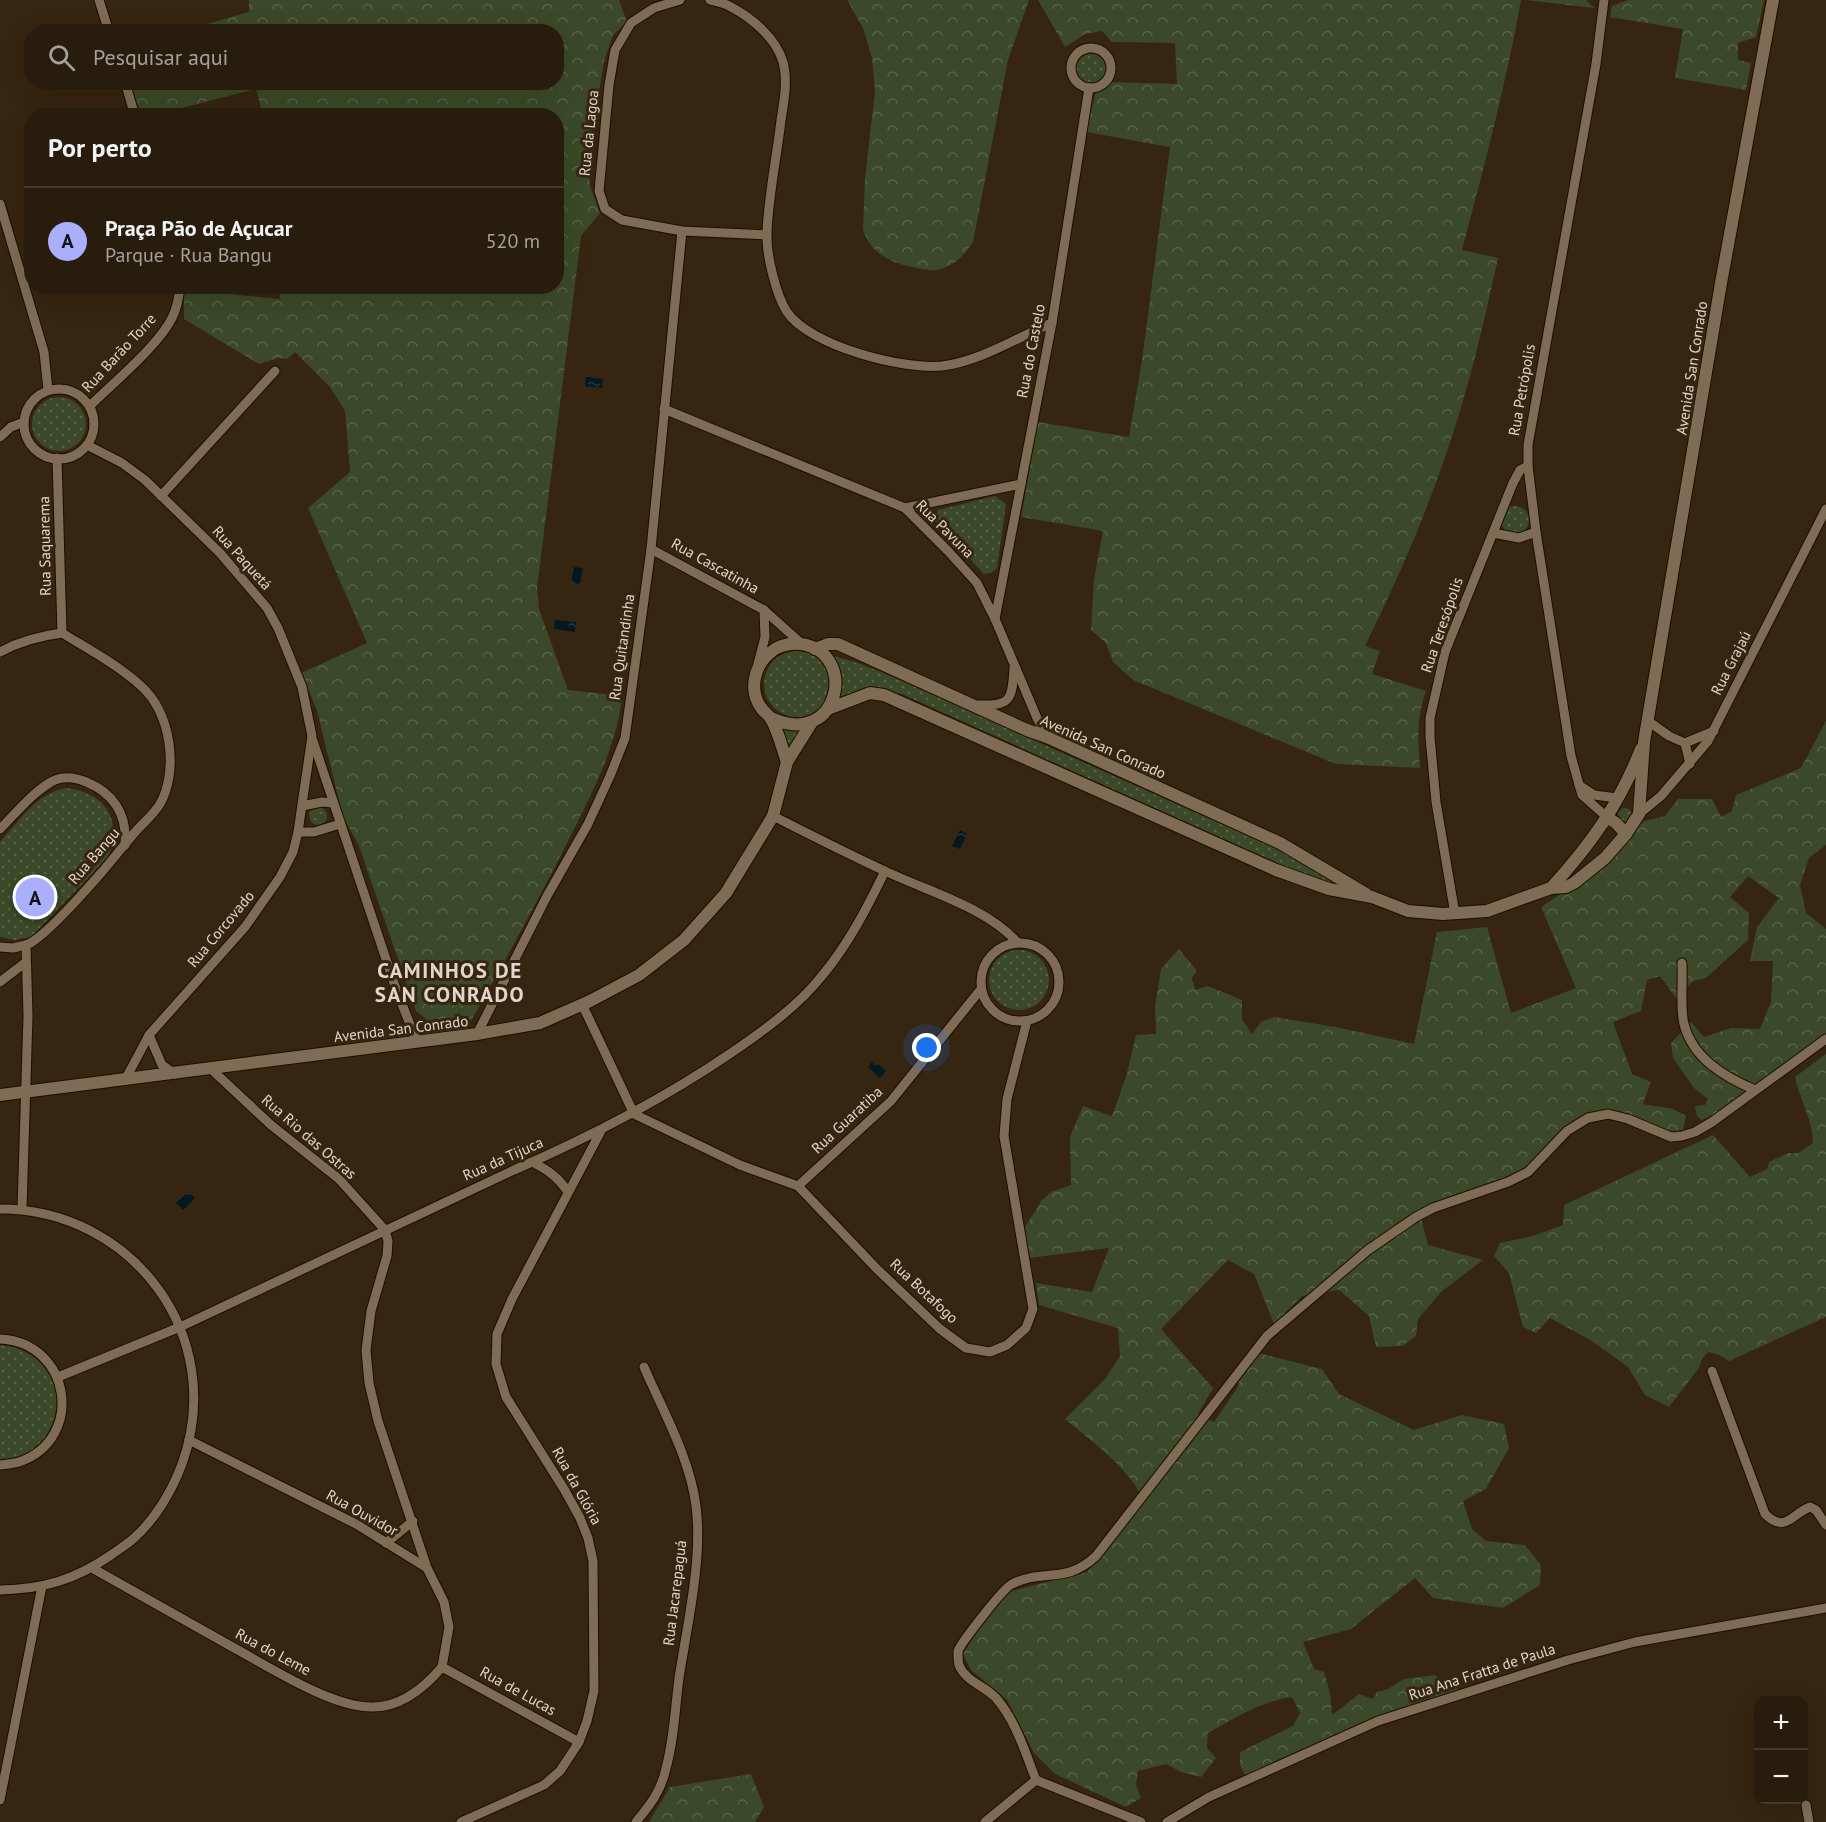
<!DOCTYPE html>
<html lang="pt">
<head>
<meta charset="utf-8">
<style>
  body { margin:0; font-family:"PT Sans",sans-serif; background:#302515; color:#f1f3f6 }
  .controls { position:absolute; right:18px; bottom:18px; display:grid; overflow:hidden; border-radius:12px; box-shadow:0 6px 24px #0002 }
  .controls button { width:54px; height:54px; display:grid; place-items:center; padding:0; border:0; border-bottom:2px solid #443a2d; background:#281c0c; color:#f1f3f6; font:30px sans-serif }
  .you { position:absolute; left:927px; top:1048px; width:21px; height:21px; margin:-15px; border:4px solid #fff; border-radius:50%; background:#1a73e8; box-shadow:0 0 0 9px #1a73e833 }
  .badge { display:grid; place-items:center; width:39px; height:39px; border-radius:50%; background:#abaffb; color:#111; font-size:20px; font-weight:700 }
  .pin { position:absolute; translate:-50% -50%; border:3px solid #fff; box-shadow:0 2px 6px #0006 }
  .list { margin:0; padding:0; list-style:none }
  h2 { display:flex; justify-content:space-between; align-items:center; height:78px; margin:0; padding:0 24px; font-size:26px }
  h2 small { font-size:20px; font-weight:400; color:#a5a19d }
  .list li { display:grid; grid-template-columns:39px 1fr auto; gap:18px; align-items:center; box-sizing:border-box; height:108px; padding:0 24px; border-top:2px solid #443a2d }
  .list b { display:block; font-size:22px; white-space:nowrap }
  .list p { margin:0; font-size:20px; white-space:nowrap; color:#a5a19d }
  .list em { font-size:20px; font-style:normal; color:#a5a19d }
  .icon { flex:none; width:33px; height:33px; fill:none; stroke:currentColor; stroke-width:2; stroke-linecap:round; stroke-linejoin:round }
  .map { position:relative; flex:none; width:1826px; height:1822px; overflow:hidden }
  .search { position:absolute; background:#281c0c; box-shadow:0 6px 24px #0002; left:24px; top:24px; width:540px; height:66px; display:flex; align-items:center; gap:15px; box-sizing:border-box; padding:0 21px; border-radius:24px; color:#a5a19d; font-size:22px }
  .panel { position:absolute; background:#281c0c; box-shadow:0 6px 24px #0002; left:24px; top:108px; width:540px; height:186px; border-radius:24px }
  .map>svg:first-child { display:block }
  .forest { fill:url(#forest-crowns) }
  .park { fill:url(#park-dots) }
  .water { fill:url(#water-ripples) }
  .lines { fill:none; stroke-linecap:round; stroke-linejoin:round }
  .minor-casing { stroke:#1d0e00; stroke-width:11 }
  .tertiary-casing { stroke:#1d0e00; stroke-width:14 }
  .minor { stroke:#7e6c54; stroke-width:9 }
  .tertiary { stroke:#7e6c54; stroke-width:12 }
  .labels { text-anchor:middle; stroke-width:6; stroke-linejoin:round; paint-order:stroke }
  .street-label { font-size:15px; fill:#e0d6c9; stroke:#362510 }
  .district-label { font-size:21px; font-weight:bold; letter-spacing:1.5px; fill:#e0d6c9; stroke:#362510 }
</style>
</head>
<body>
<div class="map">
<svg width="1826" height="1822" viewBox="0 0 1826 1822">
  <defs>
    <pattern id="forest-crowns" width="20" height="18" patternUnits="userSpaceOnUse" patternTransform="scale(1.5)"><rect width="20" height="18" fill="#3b4928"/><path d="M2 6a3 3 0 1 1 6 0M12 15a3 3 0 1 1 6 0" fill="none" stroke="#576246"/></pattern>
    <pattern id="park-dots" width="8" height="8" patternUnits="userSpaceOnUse" patternTransform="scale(1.5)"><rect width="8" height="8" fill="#3b4928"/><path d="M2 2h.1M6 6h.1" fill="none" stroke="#576246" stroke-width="1.8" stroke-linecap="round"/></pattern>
    <pattern id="water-ripples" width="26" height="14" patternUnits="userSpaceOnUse" patternTransform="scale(1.5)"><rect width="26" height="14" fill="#03181f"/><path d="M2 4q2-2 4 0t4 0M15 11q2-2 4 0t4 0" fill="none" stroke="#27393e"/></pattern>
  </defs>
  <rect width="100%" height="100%" fill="#362510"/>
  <g class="forest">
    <path d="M 249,0 L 619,0 L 627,22 L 613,35 L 604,61 L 588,158 L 590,186 L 600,213 L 581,236 L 537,588 L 539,609 L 568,690 L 622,696 C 617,746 592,793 570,837 C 539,899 506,959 472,1019 L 460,1032 L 445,1034 L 416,1011 L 359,846 L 343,817 L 317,710 L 301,673 L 367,643 L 308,508 L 350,472 L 345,411 L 330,387 L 295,352 L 287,359 L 278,358 L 259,364 L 184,319 L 184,290 L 280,299 L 279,287 L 556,286 L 556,116 L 263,115 L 256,89 L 154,115 L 140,115 L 131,83 L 556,82 L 556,32 L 183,31 L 249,12 Z"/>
    <path d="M 847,0 L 1029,0 L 1008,60 L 973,242 C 965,255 952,268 936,270 C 930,271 923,269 917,268 C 893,264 870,254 863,229 L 865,178 L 875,91 L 872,58 L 863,28 Z"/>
    <path d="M 1038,0 L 1521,0 C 1506,84 1484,167 1462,250 L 1498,258 C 1481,338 1461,419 1431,496 C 1412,547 1389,597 1365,646 L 1380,651 L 1372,674 L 1426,691 C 1416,719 1418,739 1420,768 L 1336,764 L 1133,680 L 1113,662 L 1106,643 L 1091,630 L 1094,579 L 1103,531 L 1021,517 L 1038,422 L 1129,437 L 1142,360 L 1170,147 L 1086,132 L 1096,91 L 1105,88 L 1112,82 L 1177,84 L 1175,43 L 1112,42 L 1102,31 L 1085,34 L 1065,47 Z"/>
    <path d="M 1526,0 L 1586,0 L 1594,8 Z"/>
    <path d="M 1628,0 L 1764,0 L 1756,37 L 1738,43 L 1738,60 L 1751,63 L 1746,90 L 1675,78 L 1683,29 L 1610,17 L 1612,6 Z"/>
    <path d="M 1826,721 L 1826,845 L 1809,858 L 1800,885 L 1806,913 L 1826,929 L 1826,1034 L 1721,1111 L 1702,1120 L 1697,1116 L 1695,1106 L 1705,1105 L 1708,1099 L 1694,1088 L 1673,1058 L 1671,1043 L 1691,1022 L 1704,1037 L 1731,1028 L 1760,1029 L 1771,1002 L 1773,961 L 1750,961 L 1757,927 L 1779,898 L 1748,876 L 1730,897 L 1749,913 L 1748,940 L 1706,978 L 1693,981 L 1676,998 L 1660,976 L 1647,980 L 1641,1011 L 1613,1022 L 1632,1074 L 1651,1082 L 1643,1104 L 1673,1109 L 1686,1116 L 1683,1130 L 1672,1132 L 1632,1116 L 1607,1109 L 1574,1120 L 1523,1171 L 1421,1218 L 1428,1245 L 1483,1260 L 1441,1292 L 1418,1319 L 1416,1336 L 1402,1346 L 1376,1347 L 1369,1316 L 1339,1290 L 1302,1296 L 1274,1324 L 1254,1274 L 1228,1260 L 1161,1329 L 1213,1388 L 1198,1414 L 1214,1422 L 1238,1387 L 1239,1379 L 1258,1353 L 1322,1369 L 1339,1394 L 1414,1430 L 1462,1415 L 1504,1424 L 1509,1448 L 1486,1489 L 1463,1501 L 1472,1529 L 1486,1541 L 1525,1545 L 1541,1565 L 1540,1585 L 1503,1608 L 1433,1598 L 1415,1578 L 1351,1629 L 1303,1642 L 1314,1669 L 1324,1672 L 1330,1693 L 1332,1715 L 1359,1694 L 1373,1699 L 1377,1692 L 1388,1689 L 1404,1679 L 1434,1675 L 1449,1682 L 1460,1690 L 1246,1777 L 1240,1765 L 1240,1752 L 1293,1726 L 1300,1713 L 1292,1697 C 1261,1701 1235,1718 1208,1733 L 1207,1748 L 1216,1758 L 1201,1777 L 1181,1772 L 1166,1764 L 1138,1771 L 1136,1785 L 1141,1798 L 1126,1807 L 1055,1774 L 1034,1753 L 1007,1700 L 971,1670 L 963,1654 L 985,1619 L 1007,1592 L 1087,1572 L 1144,1502 C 1132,1470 1091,1441 1065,1419 L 1105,1379 L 1120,1356 L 1118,1328 L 1039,1305 L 1036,1283 L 1092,1292 L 1109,1248 L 1029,1258 L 1025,1227 L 1042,1200 L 1051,1192 L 1071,1185 L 1070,1137 L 1083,1106 L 1112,1116 L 1126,1077 L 1136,1035 L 1156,1034 L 1155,1007 L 1161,969 L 1179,949 L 1197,971 L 1192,978 L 1195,990 L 1208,986 L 1242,1000 L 1242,1019 L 1252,1034 L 1261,1022 L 1274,1017 L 1336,1027 L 1414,1044 L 1437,932 L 1487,927 L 1511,1013 L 1576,988 L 1541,907 L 1583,879 L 1633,824 L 1665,816 L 1678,799 L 1712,799 L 1721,817 L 1732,811 L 1736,795 L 1801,768 Z"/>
    <path d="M 1826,1054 L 1826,1317 L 1729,1361 L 1720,1355 L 1708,1352 L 1702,1359 L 1699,1368 L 1669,1407 L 1645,1395 L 1628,1367 L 1592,1341 L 1550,1318 L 1536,1333 L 1523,1327 L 1509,1273 L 1494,1256 L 1500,1243 L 1533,1236 L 1563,1225 L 1564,1205 L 1713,1135 L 1750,1177 L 1767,1169 L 1769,1162 L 1788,1153 L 1798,1153 L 1813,1143 C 1812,1117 1800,1101 1795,1077 Z"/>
    <path d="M 751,1774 L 764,1807 L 755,1822 L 649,1822 L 670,1787 Z"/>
  </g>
  <g class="park">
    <circle cx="1091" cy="69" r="15"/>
    <circle cx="59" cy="424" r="27"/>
    <path d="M 995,496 L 1006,504 L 997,568 L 991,573 L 984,574 L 935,521 L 938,510 Z"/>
    <circle cx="1515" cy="520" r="14"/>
    <circle cx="797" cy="684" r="33"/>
    <path d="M 829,655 L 858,663 L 886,674 L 1275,848 L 1331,877 L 1341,884 L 1330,887 L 902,694 C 875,685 858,687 836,703 Z"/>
    <path d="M 779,726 L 804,731 L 788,755 Z"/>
    <path d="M 65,788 C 105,792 124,820 108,857 L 31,937 L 15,940 L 0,937 L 0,842 C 20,820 35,795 65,788 Z"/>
    <circle cx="318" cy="816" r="9"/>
    <circle cx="1625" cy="815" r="7"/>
    <circle cx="1019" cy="980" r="30"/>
    <path d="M 0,1345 C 7,1346 16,1347 23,1351 C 79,1377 61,1457 0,1461 Z"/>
  </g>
  <g class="water">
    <path d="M 586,377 L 603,379 L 602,388 L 585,386 Z"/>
    <path d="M 574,567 L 583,568 L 580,584 L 571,583 Z"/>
    <path d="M 555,620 L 576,622 L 575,632 L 554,629 Z"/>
    <path d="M 960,830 L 967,834 L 960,849 L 952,846 Z"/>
    <path d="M 872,1062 L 876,1066 L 878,1064 L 886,1071 L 880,1078 L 868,1067 Z"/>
    <path d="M 188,1192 L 195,1198 L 183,1210 L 176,1203 Z"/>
  </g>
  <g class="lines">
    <defs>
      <g id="minor">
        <path d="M 99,0 L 109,32"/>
        <path d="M 680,0 L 654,8 L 631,23 L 615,50 L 609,85 L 599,191 L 605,209 L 622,220 L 682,231 L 767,235"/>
        <path d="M 710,0 C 717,2 725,3 731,7 C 752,18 776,38 783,62 C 788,80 784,102 781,120 C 777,156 768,198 767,233 C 766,254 776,295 787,312 C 810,346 903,370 942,366 C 981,361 1016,338 1052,323"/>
        <path d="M 1604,0 L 1596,64 L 1528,445 L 1528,466 L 1536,532 L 1571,756 L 1582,795 L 1608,818"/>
        <circle cx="1091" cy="68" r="20"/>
        <path d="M 125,82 L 135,116"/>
        <path d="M 0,204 L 44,352 L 48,390"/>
        <circle cx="59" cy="424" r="35"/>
        <path d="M 90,406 C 113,383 158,346 172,318 C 177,308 179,297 180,286"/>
        <path d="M 664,409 L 905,508 L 948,551 L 977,583 L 995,619 L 1037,718 L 1047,737"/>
        <path d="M 0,437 L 11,427 L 24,422"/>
        <path d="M 87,445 L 122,463 L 145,480 L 220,553 L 267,608 L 278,628 L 302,687 L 312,736 L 298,832 L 293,852 L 280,877 L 245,927 L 149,1035 L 125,1080"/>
        <path d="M 57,458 L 62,633"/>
        <path d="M 161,496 L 275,371"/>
        <path d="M 905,508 L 1021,484"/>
        <path d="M 1493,533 L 1519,538 L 1536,532"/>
        <path d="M 651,549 L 764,610 L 802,644"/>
        <path d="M 995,619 L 1052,323 L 1089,88"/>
        <path d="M 0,652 C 20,641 39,636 62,633"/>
        <path d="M 758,664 L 765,637 L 764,610"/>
        <path d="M 975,705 C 1010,706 1012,702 1014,668"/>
        <path d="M 1648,721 L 1669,736 L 1685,743 L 1714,731"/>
        <path d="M 313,741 L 396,989 L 417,1042"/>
        <path d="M 1685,743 L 1690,764"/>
        <path d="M 1579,785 L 1594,795 L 1617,798"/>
        <path d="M 302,806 L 322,802 L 333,803"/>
        <path d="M 1639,814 L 1661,796 L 1708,741 L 1826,509"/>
        <path d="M 773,816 C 811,835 848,854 885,871 C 929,892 986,907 1018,943"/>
        <path d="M 0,829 C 15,814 32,793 51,782 C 72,770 104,787 116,805 C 124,817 126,832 125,845"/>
        <path d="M 298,832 L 314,832 L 340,824"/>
        <path d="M 1455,914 L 1436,802 L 1430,737 L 1430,718 L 1445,652 L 1513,483 L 1520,470 L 1528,466"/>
        <circle cx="1020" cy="982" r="39"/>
        <path d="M 0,947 L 13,948 L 26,945"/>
        <path d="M 1682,963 C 1683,980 1680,1009 1684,1024 C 1693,1059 1725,1077 1755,1090"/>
        <path d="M 0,982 L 26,962"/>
        <path d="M 582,1004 L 634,1114 L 740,1165 L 798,1186 L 877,1269 L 940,1329 L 966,1348 L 990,1352 L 1007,1345 L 1026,1328 L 1033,1309 L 1004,1136 L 1007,1099 L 1027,1021"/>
        <path d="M 477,1034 L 547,896 L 588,824 L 610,776 L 625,738 L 651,549 L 682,231"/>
        <path d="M 149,1035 L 162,1065 L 175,1074"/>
        <path d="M 211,1069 L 271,1125 L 339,1179 L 385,1230 L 388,1241 L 387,1256 L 371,1311 L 366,1350 L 369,1383 L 378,1421 L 427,1568"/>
        <path d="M 532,1162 C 548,1170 558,1177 568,1192"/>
        <path d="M 798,1186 L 891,1101 L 981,989"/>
        <path d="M 0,1209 C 133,1209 228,1337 182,1464 C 172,1491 155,1520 133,1539 C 126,1545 118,1550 111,1555 C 75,1580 43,1589 0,1590"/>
        <path d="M 22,1209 L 28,1016 L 26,945 C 42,940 87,889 101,873 C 113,859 124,845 136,831 C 144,822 154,814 160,804 C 179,770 171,713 141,686 C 118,665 88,649 62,633"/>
        <path d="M 0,1339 C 71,1342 86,1439 19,1462 C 13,1464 6,1464 0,1465"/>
        <path d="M 1712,1371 L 1765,1514 C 1786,1534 1791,1514 1810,1507 L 1816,1510 L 1826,1525"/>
        <path d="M 58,1377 L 180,1327 L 514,1170 C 590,1137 662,1100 731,1053 C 763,1031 797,1007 821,977 C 848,945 867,908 885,871"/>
        <path d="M 189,1440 L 356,1524 L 427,1568 L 444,1602 L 449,1627 L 442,1667"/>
        <path d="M 386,1543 L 413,1521"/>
        <path d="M 92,1568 C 140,1595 188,1622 236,1649 C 271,1668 333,1708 373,1707 C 401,1707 425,1687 442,1667"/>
        <path d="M 442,1667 L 579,1742"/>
        <path d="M 1036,1780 C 1025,1752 1016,1721 996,1698 C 985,1686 965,1681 959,1665 C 958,1662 958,1654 958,1651 C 961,1643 1003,1588 1012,1584 C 1044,1568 1065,1585 1096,1556 L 1267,1336 L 1368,1250 L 1416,1217 L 1433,1208 L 1508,1182 L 1528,1172 L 1567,1131 L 1588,1118 L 1608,1114 L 1628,1119 L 1671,1137 L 1682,1136 L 1695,1132 L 1712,1122 L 1826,1039"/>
        <path d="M 1036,1780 L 1141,1822"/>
        <path d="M 0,1800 L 42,1586"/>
        <path d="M 1806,1805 L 1809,1822"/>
        <path d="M 461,1822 L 544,1785 L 560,1771 L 579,1742 L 587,1721 L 594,1691 L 593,1561 L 588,1538 L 580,1518 L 564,1489 L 506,1397 L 496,1364 L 497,1334 L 512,1299 L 601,1131"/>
        <path d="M 636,1822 C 649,1806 660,1793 665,1772 C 674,1741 675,1709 679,1678 C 687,1626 703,1558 696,1506 C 690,1458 663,1411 644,1367"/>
        <path d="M 985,1822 L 1036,1780"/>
        <path d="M 1167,1822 L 1209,1797 L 1378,1721 L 1568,1660 L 1635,1642 L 1826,1608"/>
      </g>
      <g id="tertiary">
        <path d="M 815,649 L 828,644 L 838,644 L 1027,730 L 1047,737 L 1280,843 L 1366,894"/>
        <path d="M 828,709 L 870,693 L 884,695 L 1276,870 L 1329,889 L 1372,897 L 1408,911 L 1443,914 L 1487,911 L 1551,888 L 1566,887 L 1574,883 L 1605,858 L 1626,834 L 1639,814"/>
        <path d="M 771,718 C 840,750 859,652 801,644 C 790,643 779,645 771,652 C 754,665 748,691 762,709 C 765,713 769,715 771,719 C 779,732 782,749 787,762"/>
        <path d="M 1639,814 L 1644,742 L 1721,283 L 1773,0"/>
        <path d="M 1608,818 L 1616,823 L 1626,834"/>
        <path d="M 1551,888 C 1591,844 1619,805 1641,749"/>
        <path d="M 0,1095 L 477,1034 L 540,1023 L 590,1001 L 639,975 L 684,940 L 726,893 L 773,816 L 787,762 L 812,722"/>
      </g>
    </defs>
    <use href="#minor" class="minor-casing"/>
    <use href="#tertiary" class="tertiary-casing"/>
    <use href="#minor" class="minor"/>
    <use href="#tertiary" class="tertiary"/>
  </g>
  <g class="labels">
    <g class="street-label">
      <text transform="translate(589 133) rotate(-84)" y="5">Rua da Lagoa</text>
      <text transform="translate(1031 351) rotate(-79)" y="5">Rua do Castelo</text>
      <text transform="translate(119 353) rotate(-47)" y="5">Rua Barão Torre</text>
      <text transform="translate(1692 368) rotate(-81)" y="5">Avenida San Conrado</text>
      <text transform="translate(1522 390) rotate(-80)" y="5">Rua Petrópolis</text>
      <text transform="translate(945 529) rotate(45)" y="5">Rua Pavuna</text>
      <text transform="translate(45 546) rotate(-91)" y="5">Rua Saquarema</text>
      <text transform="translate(242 558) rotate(48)" y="5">Rua Paquetá</text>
      <text transform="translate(715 566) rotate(29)" y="5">Rua Cascatinha</text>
      <text transform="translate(1442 625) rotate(-71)" y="5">Rua Teresópolis</text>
      <text transform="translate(622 647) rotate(-82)" y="5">Rua Quitandinha</text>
      <text transform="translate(1731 663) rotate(-63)" y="5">Rua Grajaú</text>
      <text transform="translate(1103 747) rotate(24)" y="5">Avenida San Conrado</text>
      <text transform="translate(94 856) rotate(-49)" y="5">Rua Bangu</text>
      <text transform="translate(221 929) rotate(-50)" y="5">Rua Corcovado</text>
      <text transform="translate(401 1029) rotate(-7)" y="5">Avenida San Conrado</text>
      <text transform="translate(847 1120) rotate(-43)" y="5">Rua Guaratiba</text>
      <text transform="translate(309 1137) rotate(41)" y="5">Rua Rio das Ostras</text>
      <text transform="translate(503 1159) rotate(-24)" y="5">Rua da Tijuca</text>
      <text transform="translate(924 1291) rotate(43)" y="5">Rua Botafogo</text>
      <text transform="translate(577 1486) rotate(61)" y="5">Rua da Glória</text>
      <text transform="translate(362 1513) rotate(29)" y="5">Rua Ouvidor</text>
      <text transform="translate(675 1593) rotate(-83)" y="5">Rua Jacarepaguá</text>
      <text transform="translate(273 1652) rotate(28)" y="5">Rua do Leme</text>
      <text transform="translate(1482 1672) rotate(-18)" y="5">Rua Ana Fratta de Paula</text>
      <text transform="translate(518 1691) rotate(29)" y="5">Rua de Lucas</text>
    </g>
    <g class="district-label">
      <text x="450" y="978">CAMINHOS DE<tspan x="450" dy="24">SAN CONRADO</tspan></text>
    </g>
  </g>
</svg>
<div class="controls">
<button>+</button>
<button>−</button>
</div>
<div class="you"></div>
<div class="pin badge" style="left:35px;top:897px">A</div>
<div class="search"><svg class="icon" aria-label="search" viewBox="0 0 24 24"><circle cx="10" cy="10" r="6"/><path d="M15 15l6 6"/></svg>Pesquisar aqui</div>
<section class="panel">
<h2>Por perto<small></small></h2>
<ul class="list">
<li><span class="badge">A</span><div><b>Praça Pão de Açucar</b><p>Parque · Rua Bangu</p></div><em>520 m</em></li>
</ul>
</section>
</div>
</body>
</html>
